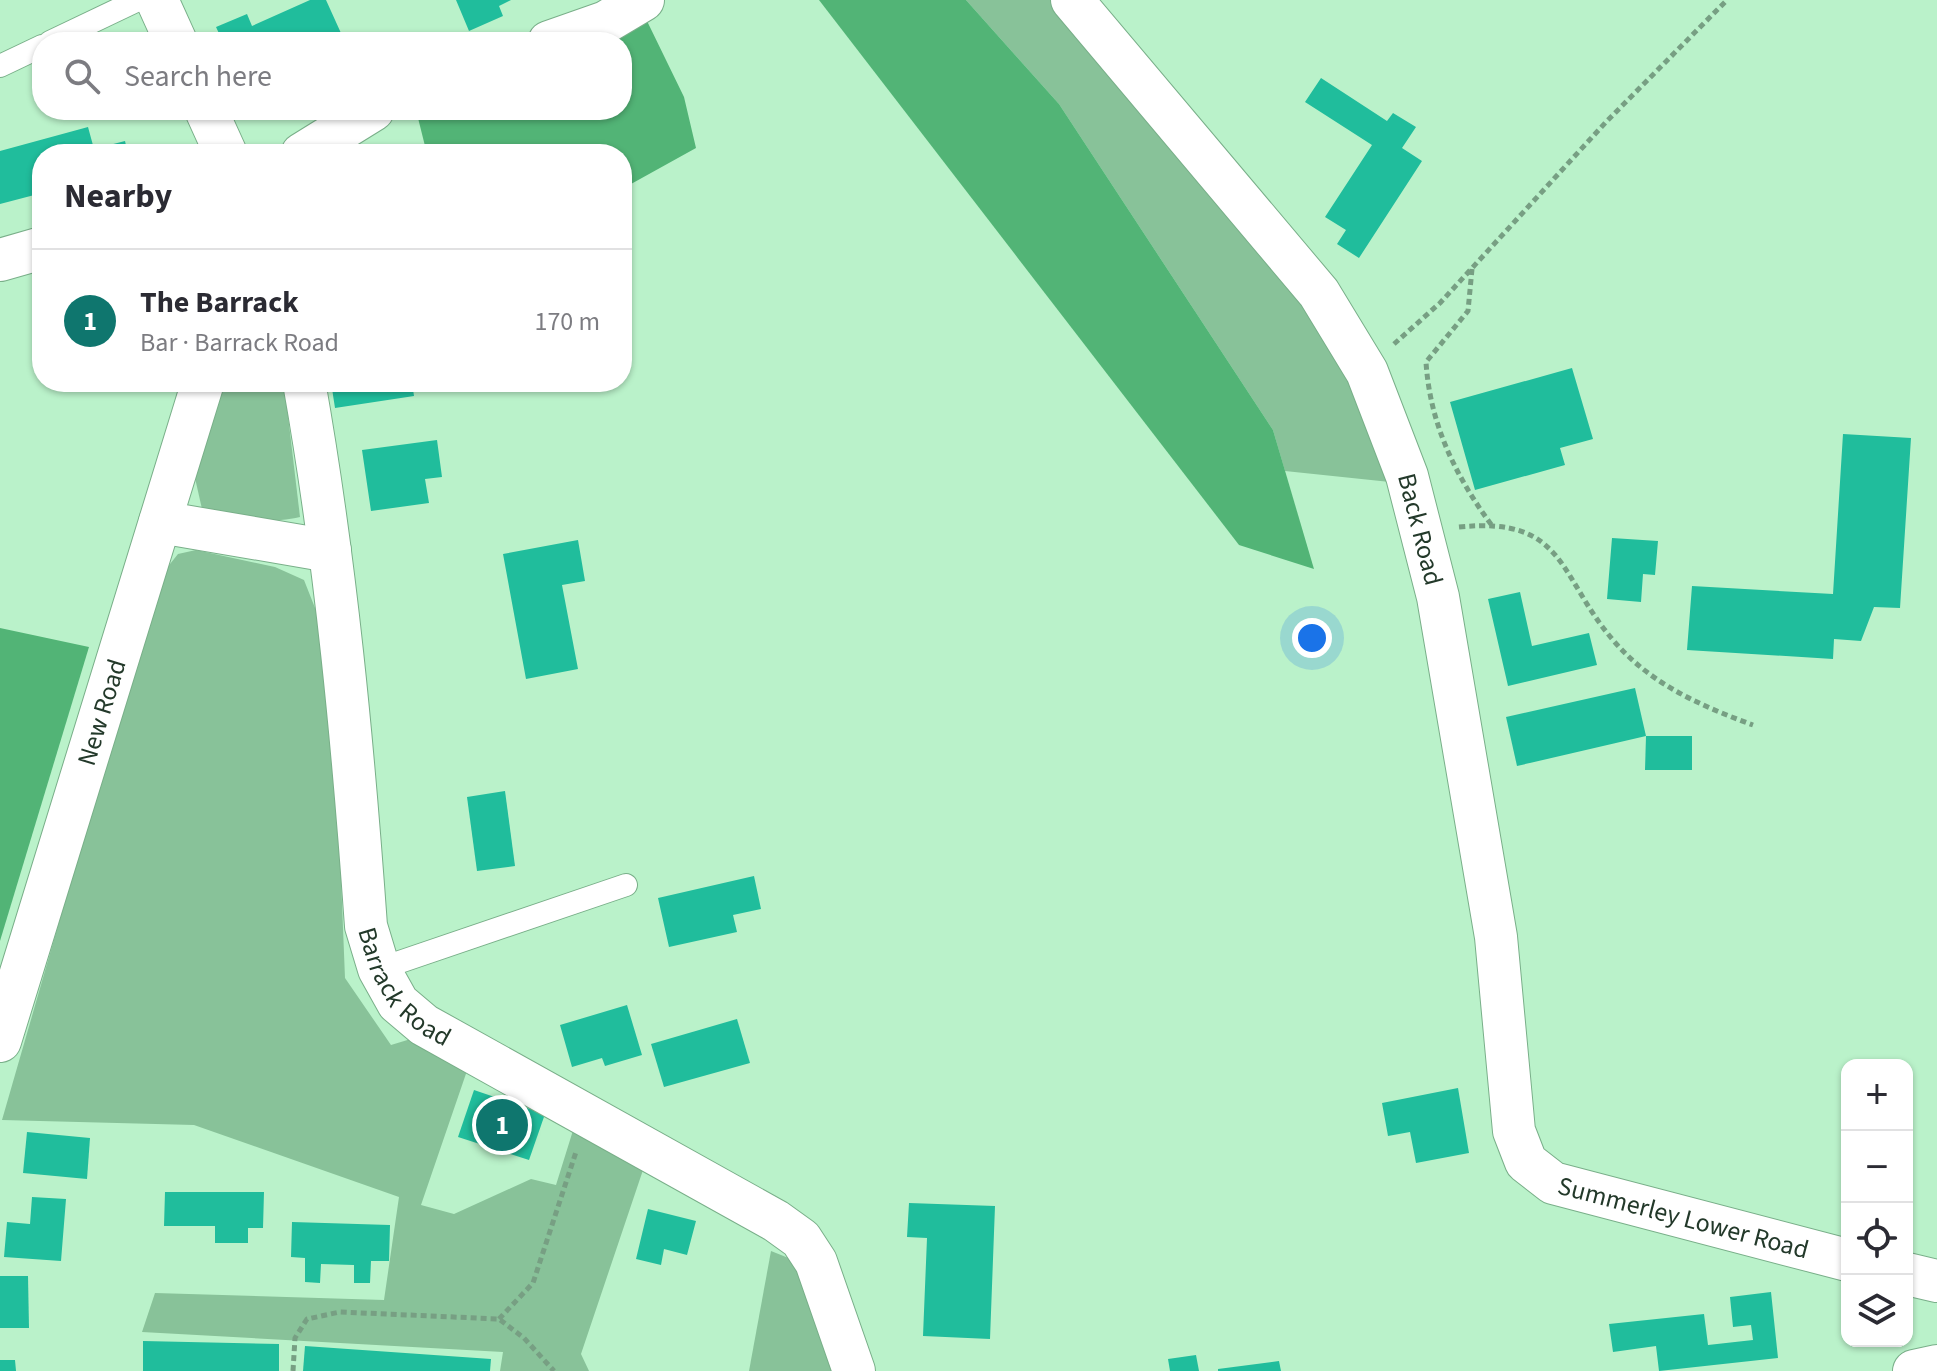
<!DOCTYPE html>
<html lang="en">
<head>
<meta charset="utf-8">
<style>
  body { margin:0; font-family:"Source Sans 3",sans-serif; background:#f7f7f7; color:#2b2b33 }
  .controls { position:absolute; right:24px; bottom:24px; display:grid; overflow:hidden; border-radius:16px; box-shadow:0 2px 6px #0004 }
  .controls button { width:72px; height:72px; display:grid; place-items:center; padding:0; border:0; border-bottom:2px solid #e1e1e2; background:#fff; color:#2b2b33; font:40px sans-serif }
  .you { position:absolute; left:1312px; top:638px; width:28px; height:28px; margin:-20px; border:6px solid #fff; border-radius:50%; background:#1a73e8; box-shadow:0 0 0 12px #1a73e833 }
  .badge { display:grid; place-items:center; width:52px; height:52px; border-radius:50%; background:#0f766e; color:#fff; font-size:26px; font-weight:700 }
  .pin { position:absolute; translate:-50% -50%; border:4px solid #fff; box-shadow:0 2px 8px #0006 }
  .list { margin:0; padding:0; list-style:none }
  h2 { display:flex; justify-content:space-between; align-items:center; height:104px; margin:0; padding:0 32px; font-size:34px }
  h2 small { font-size:26px; font-weight:400; color:#7c7c81 }
  .list li { display:grid; grid-template-columns:52px 1fr auto; gap:24px; align-items:center; box-sizing:border-box; height:144px; padding:0 32px; border-top:2px solid #e1e1e2 }
  .list b { display:block; font-size:30px; white-space:nowrap }
  .list p { margin:0; font-size:26px; white-space:nowrap; color:#7c7c81 }
  .list em { font-size:26px; font-style:normal; color:#7c7c81 }
  .icon { flex:none; width:44px; height:44px; fill:none; stroke:currentColor; stroke-width:2; stroke-linecap:round; stroke-linejoin:round }
  .map { position:relative; flex:none; width:1937px; height:1371px; overflow:hidden }
  .search { position:absolute; background:#fff; box-shadow:0 2px 6px #0004; left:32px; top:32px; width:600px; height:88px; display:flex; align-items:center; gap:20px; box-sizing:border-box; padding:0 28px; border-radius:32px; color:#7c7c81; font-size:30px }
  .panel { position:absolute; background:#fff; box-shadow:0 2px 6px #0004; left:32px; top:144px; width:600px; height:248px; border-radius:32px }
  .map>svg:first-child { display:block }
  .green { fill:#88c299 }
  .forest { fill:#52b476 }
  .building { fill:#20bd9c }
  .lines { fill:none; stroke-linecap:round; stroke-linejoin:round }
  .lane-casing { stroke:#79af89; stroke-width:24 }
  .street-casing { stroke:#79af89; stroke-width:44 }
  .path { stroke:#779f83; stroke-width:5; stroke-dasharray:6 4; stroke-linecap:butt }
  .lane { stroke:#fff; stroke-width:22 }
  .street { stroke:#fff; stroke-width:42 }
  .labels { text-anchor:middle; stroke-width:7; stroke-linejoin:round; paint-order:stroke }
  .street-label { font-size:26px; fill:#23392a; stroke:#c7ffd7 }
</style>
</head>
<body>
<div class="map">
<svg width="1937" height="1371" viewBox="0 0 1937 1371">
  <rect width="100%" height="100%" fill="#baf2ca"/>
  <g class="green">
    <path d="M 966,0 L 1054,0 L 1330,337 L 1390,482 L 1285,471 L 1273,430 L 1059,104 Z"/>
    <path d="M 221,382 L 284,382 L 300,517 C 272,523 226,524 202,509 L 195,478 Z"/>
    <path d="M 196,550 L 275,567 L 304,580 L 317,613 L 336,752 L 345,978 L 391,1045 L 414,1038 L 470,1062 L 421,1205 L 454,1214 L 531,1179 L 556,1185 L 575,1124 L 643,1170 L 581,1354 L 589,1371 L 500,1371 L 503,1352 L 142,1332 L 155,1293 L 384,1300 L 399,1197 L 194,1125 L 2,1120 L 158,579 L 178,554 Z"/>
    <path d="M 771,1251 L 796,1261 L 836,1371 L 749,1371 Z"/>
  </g>
  <g class="forest">
    <path d="M 819,0 L 966,0 L 1059,104 L 1273,430 L 1314,569 L 1239,545 Z"/>
    <path d="M 647,21 L 684,97 L 696,148 L 622,189 L 622,154 L 427,154 L 416,110 L 622,110 L 622,42 L 588,42 Z"/>
    <path d="M 0,628 L 89,647 L 0,941 Z"/>
  </g>
  <g class="building">
    <path d="M 310,0 L 326,0 L 345,42 L 223,42 L 216,27 L 247,14 L 252,26 Z"/>
    <path d="M 456,0 L 511,0 L 499,6 L 503,16 L 469,31 Z"/>
    <path d="M 1321,78 L 1387,121 L 1393,113 L 1416,127 L 1402,148 L 1422,161 L 1359,258 L 1337,244 L 1346,230 L 1325,217 L 1372,145 L 1305,102 Z"/>
    <path d="M 88,127 L 94,149 L 125,141 L 128,154 L 42,154 L 42,193 L 0,204 L 0,151 Z"/>
    <path d="M 1572,368 L 1593,439 L 1560,448 L 1565,465 L 1475,490 L 1450,402 Z"/>
    <path d="M 331,382 L 412,382 L 414,396 L 335,408 Z"/>
    <path d="M 1843,434 L 1911,438 L 1900,608 L 1874,607 L 1861,641 L 1834,639 L 1833,659 L 1687,650 L 1692,586 L 1833,594 Z"/>
    <path d="M 437,440 L 442,477 L 425,479 L 429,503 L 371,511 L 362,450 Z"/>
    <path d="M 1612,538 L 1658,541 L 1655,575 L 1643,574 L 1641,602 L 1607,599 Z"/>
    <path d="M 578,540 L 585,581 L 562,585 L 578,669 L 526,679 L 503,554 Z"/>
    <path d="M 1520,592 L 1532,646 L 1589,633 L 1597,665 L 1508,686 L 1488,599 Z"/>
    <path d="M 1635,688 L 1646,736 L 1517,766 L 1506,717 Z"/>
    <path d="M 1646,736 L 1692,736 L 1692,770 L 1645,770 Z"/>
    <path d="M 505,791 L 515,866 L 477,871 L 467,797 Z"/>
    <path d="M 754,876 L 761,909 L 733,915 L 737,932 L 669,947 L 658,898 Z"/>
    <path d="M 627,1005 L 642,1055 L 605,1066 L 602,1058 L 572,1067 L 560,1025 Z"/>
    <path d="M 737,1019 L 750,1063 L 664,1087 L 651,1044 Z"/>
    <path d="M 1458,1088 L 1469,1153 L 1416,1163 L 1410,1132 L 1388,1136 L 1382,1103 Z"/>
    <path d="M 474,1090 L 545,1114 L 529,1160 L 458,1137 Z"/>
    <path d="M 27,1132 L 90,1138 L 87,1179 L 23,1173 Z"/>
    <path d="M 165,1192 L 264,1192 L 263,1228 L 248,1228 L 248,1243 L 215,1243 L 215,1226 L 164,1226 Z"/>
    <path d="M 32,1197 L 66,1199 L 61,1261 L 4,1257 L 7,1222 L 30,1224 Z"/>
    <path d="M 909,1203 L 995,1206 L 990,1339 L 923,1336 L 927,1238 L 907,1237 Z"/>
    <path d="M 648,1209 L 696,1221 L 687,1255 L 664,1249 L 661,1265 L 636,1259 Z"/>
    <path d="M 292,1222 L 390,1225 L 389,1261 L 371,1261 L 370,1283 L 354,1283 L 354,1265 L 321,1264 L 320,1283 L 305,1282 L 305,1258 L 291,1257 Z"/>
    <path d="M 0,1276 L 28,1276 L 29,1328 L 0,1328 Z"/>
    <path d="M 1771,1292 L 1778,1358 L 1659,1371 L 1656,1346 L 1613,1352 L 1609,1324 L 1704,1314 L 1708,1345 L 1753,1340 L 1751,1325 L 1733,1327 L 1730,1297 Z"/>
    <path d="M 143,1341 L 279,1344 L 279,1371 L 143,1371 Z"/>
    <path d="M 305,1346 L 491,1359 L 490,1371 L 303,1371 Z"/>
    <path d="M 1196,1355 L 1199,1371 L 1170,1371 L 1168,1359 Z"/>
    <path d="M 0,1360 L 15,1360 L 16,1371 L 0,1371 Z"/>
    <path d="M 1279,1361 L 1281,1371 L 1218,1371 L 1218,1369 Z"/>
  </g>
  <g class="lines">
    <defs>
      <g id="lane">
        <path d="M 50,42 L 138,0"/>
        <path d="M 0,66 L 42,46"/>
        <path d="M 379,969 L 626,885"/>
      </g>
      <g id="street">
        <path d="M 157,0 L 176,42"/>
        <path id="s1" d="M 1072,0 L 1319,293 L 1367,372 L 1407,476 L 1438,597 L 1496,937 L 1514,1131 L 1526,1162 L 1553,1183 L 1847,1260"/>
        <path d="M 549,42 L 606,22 L 643,0"/>
        <path d="M 206,110 L 226,154"/>
        <path d="M 302,154 L 373,110"/>
        <path d="M 0,260 L 42,248"/>
        <path id="s2" d="M 304,382 C 336,562 353,744 366,926 L 379,969 L 398,1003 L 424,1025 L 776,1221 L 801,1239 L 816,1262 L 854,1371"/>
        <path d="M 160,522 L 330,551"/>
        <path id="s3" d="M 0,1041 L 203,382"/>
        <path d="M 1907,1274 L 1937,1281"/>
        <path d="M 1914,1371 L 1937,1366"/>
      </g>
    </defs>
    <use href="#lane" class="lane-casing"/>
    <use href="#street" class="street-casing"/>
    <g class="path">
      <path d="M 1472,269 L 1468,311 L 1426,362 C 1430,425 1456,477 1493,527"/>
      <path d="M 1394,344 L 1440,303 L 1606,122 L 1727,0"/>
      <path d="M 1459,527 C 1566,516 1558,576 1613,640 C 1650,684 1701,706 1753,725"/>
      <path d="M 499,1319 L 533,1283 L 576,1152"/>
      <path d="M 293,1371 L 295,1338 L 307,1319 L 340,1312 L 499,1319 L 524,1338 L 554,1371"/>
    </g>
    <use href="#lane" class="lane"/>
    <use href="#street" class="street"/>
  </g>
  <g class="labels">
    <g class="street-label">
      <text dy="9" stroke="none"><textPath href="#s1" startOffset="642">Back Road</textPath></text>
      <text dy="9" stroke="none"><textPath href="#s3" startOffset="344">New Road</textPath></text>
      <text dy="9" stroke="none"><textPath href="#s2" startOffset="622">Barrack Road</textPath></text>
      <text dy="9" stroke="none"><textPath href="#s1" startOffset="1454">Summerley Lower Road</textPath></text>
    </g>
  </g>
</svg>
<div class="controls">
<button>+</button>
<button>−</button>
<button><svg class="icon" aria-label="locate" viewBox="0 0 24 24"><circle cx="12" cy="12" r="6"/><path d="M12 2v4M12 18v4M2 12h4M18 12h4"/></svg></button>
<button><svg class="icon" aria-label="layers" viewBox="0 0 24 24"><path d="M12 4l9 5-9 5-9-5zM3 14l9 5 9-5"/></svg></button>
</div>
<div class="you"></div>
<div class="pin badge" style="left:502px;top:1125px">1</div>
<div class="search"><svg class="icon" aria-label="search" viewBox="0 0 24 24"><circle cx="10" cy="10" r="6"/><path d="M15 15l6 6"/></svg>Search here</div>
<section class="panel">
<h2>Nearby<small></small></h2>
<ul class="list">
<li><span class="badge">1</span><div><b>The Barrack</b><p>Bar · Barrack Road</p></div><em>170 m</em></li>
</ul>
</section>
</div>
</body>
</html>
